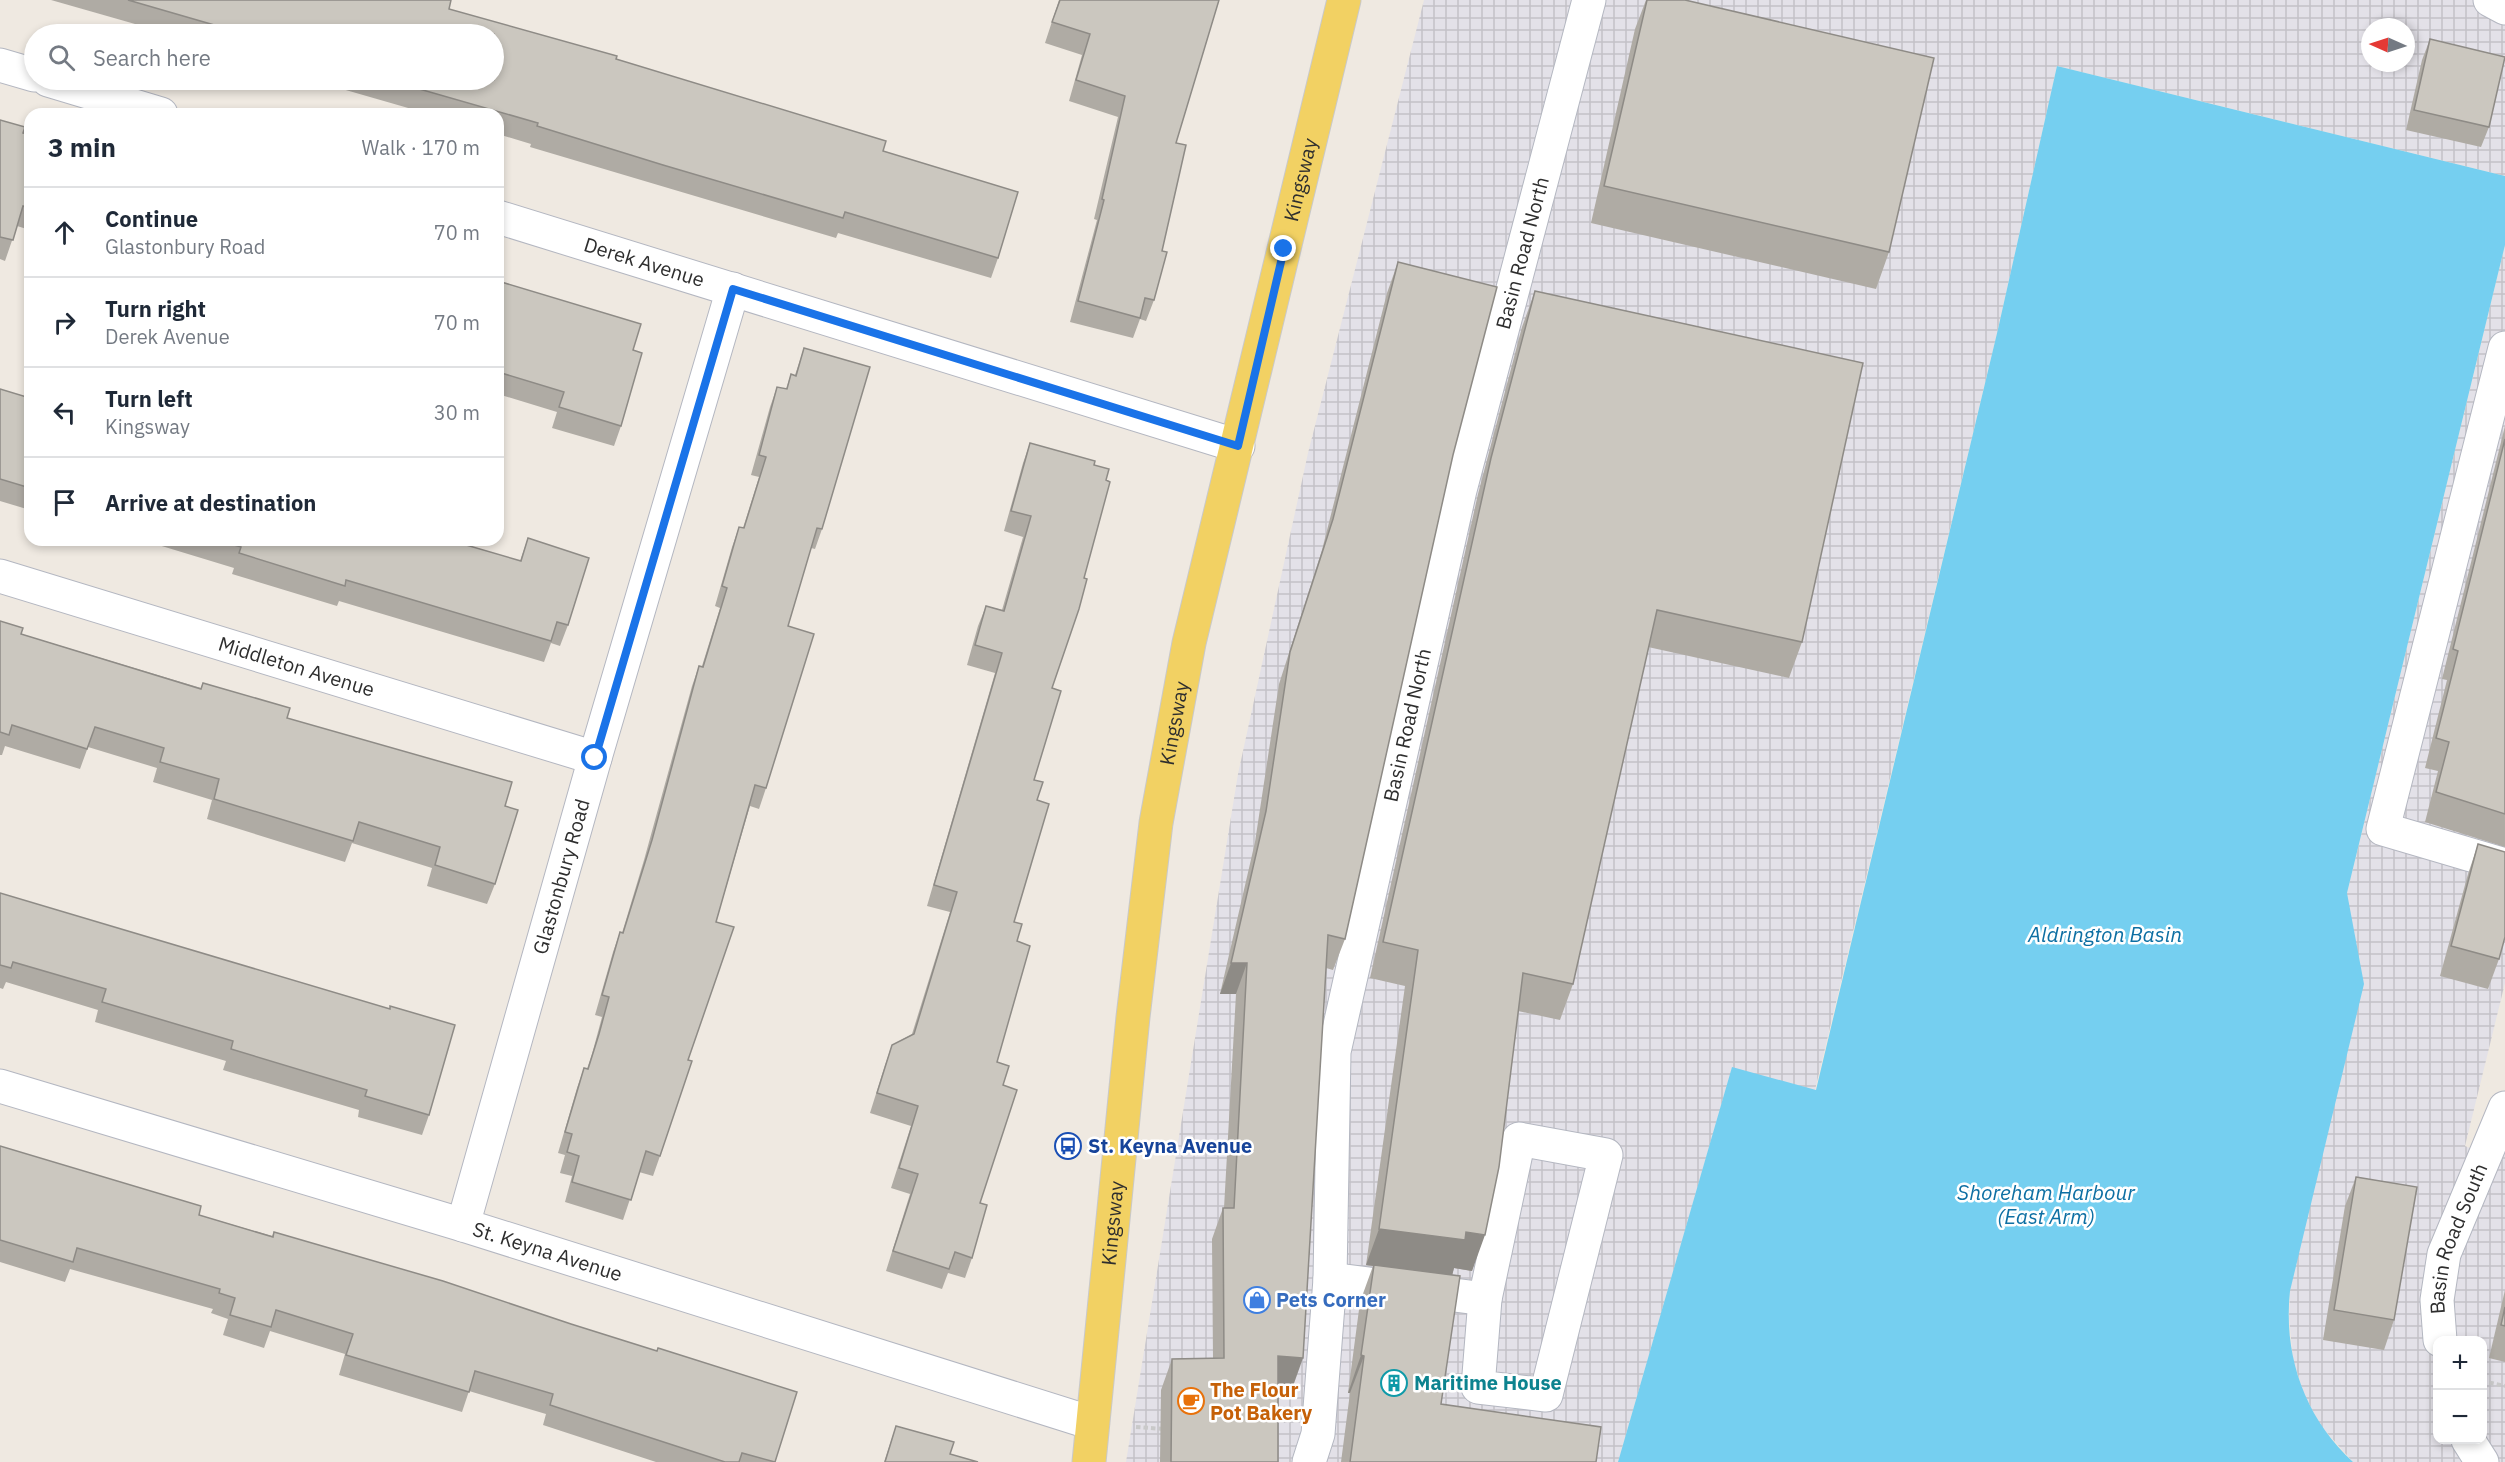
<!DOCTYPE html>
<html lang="en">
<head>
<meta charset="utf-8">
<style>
  body { margin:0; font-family:"IBM Plex Sans",sans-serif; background:#f2f2f3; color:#1f2937 }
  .controls { position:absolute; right:18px; bottom:18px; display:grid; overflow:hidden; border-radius:12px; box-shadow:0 3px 9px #0003 }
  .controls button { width:54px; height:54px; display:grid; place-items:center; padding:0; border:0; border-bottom:2px solid #e0e1e3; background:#fff; color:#1f2937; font:30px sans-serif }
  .compass { position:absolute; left:2361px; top:18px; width:54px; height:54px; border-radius:50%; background:#fff; box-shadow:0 3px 9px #0003; rotate:273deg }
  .stop { position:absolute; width:18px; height:18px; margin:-14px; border:4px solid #1a73e8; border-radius:50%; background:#fff }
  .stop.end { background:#1a73e8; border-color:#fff; box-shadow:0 2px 6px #0008 }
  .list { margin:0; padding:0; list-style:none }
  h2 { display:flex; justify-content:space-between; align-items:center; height:78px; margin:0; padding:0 24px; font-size:26px }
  h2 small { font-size:20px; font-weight:400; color:#747a83 }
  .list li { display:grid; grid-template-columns:39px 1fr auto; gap:18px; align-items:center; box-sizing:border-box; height:90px; padding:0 24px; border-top:2px solid #e0e1e3 }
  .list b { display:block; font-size:22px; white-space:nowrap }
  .list p { margin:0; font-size:20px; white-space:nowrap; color:#747a83 }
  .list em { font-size:20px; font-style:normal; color:#747a83 }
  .icon { flex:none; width:33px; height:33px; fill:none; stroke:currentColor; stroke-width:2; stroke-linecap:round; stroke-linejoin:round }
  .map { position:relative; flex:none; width:2505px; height:1462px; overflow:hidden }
  .search { position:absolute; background:#fff; box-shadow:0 3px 9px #0003; left:24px; top:24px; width:480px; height:66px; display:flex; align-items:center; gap:15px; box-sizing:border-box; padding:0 21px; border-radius:33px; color:#747a83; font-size:22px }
  .panel { position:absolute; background:#fff; box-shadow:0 3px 9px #0003; left:24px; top:108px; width:480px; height:438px; border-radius:18px }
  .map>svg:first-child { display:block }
  .industrial { fill:url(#industrial-grid); fill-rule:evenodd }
  .water { fill:#75cff0 }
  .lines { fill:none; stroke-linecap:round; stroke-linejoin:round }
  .minor-casing { stroke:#b4b7c1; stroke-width:35 }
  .major-casing { stroke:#c9c9c9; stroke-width:35 }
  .path { stroke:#c9c9c9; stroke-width:4; stroke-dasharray:4.5 3; stroke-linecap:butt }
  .minor { stroke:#fff; stroke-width:33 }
  .major { stroke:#f2d163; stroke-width:33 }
  .wall { fill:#afaba4 }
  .shaded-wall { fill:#8e8b86 }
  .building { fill:#cbc7bf; stroke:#8e8b86; stroke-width:1.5 }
  .route { stroke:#1a73e8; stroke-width:8 }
  .labels { text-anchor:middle; stroke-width:5; stroke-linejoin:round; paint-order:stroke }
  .street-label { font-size:20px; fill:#2e2e2e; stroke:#fff }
  .transit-label { font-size:20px; font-weight:bold; fill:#164399; stroke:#fff; text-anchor:start }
  .shop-label { font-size:20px; font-weight:bold; fill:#366cbe; stroke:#fff; text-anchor:start }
  .culture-label { font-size:20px; font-weight:bold; fill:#0d838f; stroke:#fff; text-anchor:start }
  .food-label { font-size:20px; font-weight:bold; fill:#c56008; stroke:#fff; text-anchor:start }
  .water-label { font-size:21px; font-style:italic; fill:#0d6fa3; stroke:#fff }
</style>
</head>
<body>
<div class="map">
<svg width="2505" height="1462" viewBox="0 0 2505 1462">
  <defs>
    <pattern id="industrial-grid" width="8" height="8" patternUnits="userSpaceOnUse" patternTransform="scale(1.5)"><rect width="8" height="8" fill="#e3e1e8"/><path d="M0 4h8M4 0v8" fill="none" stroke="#c3c1c7"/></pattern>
  </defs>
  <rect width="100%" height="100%" fill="#efe9e1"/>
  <g class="industrial">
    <path d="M 1424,0 L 2505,0 L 2505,176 L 2057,66 L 1998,329 L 1815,1090 L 1732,1068 L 1618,1462 L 1126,1462 L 1238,774 L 1308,453 ZM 2370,27 L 2406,27 L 2406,63 L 2370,63 Z"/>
    <path d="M 2505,245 L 2505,983 L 2465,1146 L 2501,1162 L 2505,1152 L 2505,1462 L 2353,1462 L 2320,1425 L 2303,1392 L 2293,1359 L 2289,1318 L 2290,1291 L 2347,893 ZM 2438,1340 L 2482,1340 L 2482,1440 L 2438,1440 Z"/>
  </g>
  <path class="water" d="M 2057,66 L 2505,176 L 2505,245 L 2347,893 L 2364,984 L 2290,1291 C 2283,1356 2305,1418 2353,1462 L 1618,1462 L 1732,1067 L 1816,1090 L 1998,329 Z"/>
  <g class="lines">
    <defs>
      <g id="minor">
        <path d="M 2490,0 L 2505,8"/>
        <path d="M 0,65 L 34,75"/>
        <path d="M 48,80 L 161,114"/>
        <path id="s1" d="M 498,217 L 1238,446"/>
        <path d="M 2505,348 L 2383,829 L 2505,865"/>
        <path id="s2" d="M 0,576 L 595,758"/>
        <path id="s3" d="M 0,1086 L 463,1225 L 1092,1423"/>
        <path d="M 1519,1139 L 1606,1155 L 1546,1395 L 1478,1387 L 1485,1299 Z"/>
        <path id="s4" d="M 463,1225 L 595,758 L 733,289"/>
        <path d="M 1330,1279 L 1485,1299"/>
        <path id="s5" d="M 2440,1340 L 2437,1300 L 2444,1254 L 2505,1108"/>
        <path d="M 2468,1440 L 2482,1462"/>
        <path id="s6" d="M 1309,1462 L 1318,1434 L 1330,1279 L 1334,1052 L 1460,490 L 1589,0"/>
      </g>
      <g id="major">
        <path id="s7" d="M 1089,1462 L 1133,1017 L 1156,823 L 1189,643 L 1344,0"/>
      </g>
    </defs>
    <use href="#minor" class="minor-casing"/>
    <use href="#major" class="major-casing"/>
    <g class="path">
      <path d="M 2482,1381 L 2505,1386"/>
      <path d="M 1136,1427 L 1164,1429"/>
    </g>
    <use href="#minor" class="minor"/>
    <use href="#major" class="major"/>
  </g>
  <g class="wall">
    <path d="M 51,0 L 451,0 L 449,9 L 616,59 L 883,151 L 998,258 L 991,278 L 838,233 L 836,238 L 530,147 L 531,144 L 498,134 L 498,114 L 429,114 L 311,80 L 494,80 L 494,34 L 170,34 Z"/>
    <path d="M 1059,0 L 1219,0 L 1176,143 L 1162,251 L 1154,300 L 1146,321 L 1140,319 L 1133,338 L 1070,322 L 1097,220 L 1094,219 L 1118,117 L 1069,101 L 1082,55 L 1045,43 Z"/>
    <path d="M 1646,0 L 1685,0 L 1889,252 L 1876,289 L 1591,223 L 1635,29 Z"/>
    <path d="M 2430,39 L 2489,127 L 2481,147 L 2406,130 L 2422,60 Z"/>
    <path d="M 0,120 L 23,133 L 30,135 L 30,230 L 17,226 L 5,261 L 0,259 Z"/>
    <path d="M 1398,262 L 1453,455 L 1345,939 L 1333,970 L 1326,968 L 1292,1389 L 1278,1388 L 1278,1462 L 1160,1462 L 1161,1390 L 1172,1359 L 1213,1358 L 1212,1239 L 1223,1208 L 1224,1208 L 1236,994 L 1220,994 L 1255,842 L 1279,684 L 1322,550 L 1387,293 Z"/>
    <path d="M 498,281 L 633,350 L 621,426 L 614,446 L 552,428 L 557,412 L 498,394 Z"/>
    <path d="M 1535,291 L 1802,642 L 1789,678 L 1648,647 L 1573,984 L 1560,1020 L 1518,1011 L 1472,1271 L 1454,1268 L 1452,1275 L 1441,1404 L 1596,1462 L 1341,1462 L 1350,1393 L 1348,1393 L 1360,1302 L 1373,1266 L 1366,1265 L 1405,986 L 1370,978 L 1478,494 L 1522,327 Z"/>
    <path d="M 804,348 L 822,529 L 815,549 L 811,548 L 788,626 L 766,788 L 759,809 L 750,806 L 716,922 L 688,1060 L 660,1156 L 653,1176 L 639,1172 L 623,1220 L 565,1202 L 572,1176 L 560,1173 L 565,1155 L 558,1153 L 577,1088 L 584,1068 L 587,1069 L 592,1054 L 602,1017 L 595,1015 L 613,952 L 620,932 L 622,933 L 644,860 L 692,686 L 699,666 L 702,666 L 720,608 L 715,606 L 732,547 L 739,527 L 743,528 L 759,477 L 751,475 L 770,407 L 777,387 L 786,389 L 791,374 L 795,375 Z"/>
    <path d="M 0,389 L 30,398 L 30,510 L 0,501 Z"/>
    <path d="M 2505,426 L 2505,847 L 2425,822 L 2438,771 L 2425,768 L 2447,680 L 2442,679 Z"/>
    <path d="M 1030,443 L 1052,688 L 1034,780 L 1037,800 L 1014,922 L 1017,941 L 997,1062 L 1003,1085 L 980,1203 L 972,1258 L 965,1278 L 948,1273 L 942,1289 L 886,1271 L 910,1194 L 891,1188 L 911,1126 L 870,1113 L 885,1065 L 892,1045 L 912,1034 L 950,912 L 927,906 L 995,673 L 967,665 L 978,626 L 986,606 L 1002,610 L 1023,537 L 1004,531 L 1023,463 Z"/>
    <path d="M 528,538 L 568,625 L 560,646 L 551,643 L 544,662 L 339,601 L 337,606 L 232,574 L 234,568 L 142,540 L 449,540 L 520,561 Z"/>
    <path d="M 0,621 L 21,634 L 201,688 L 203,683 L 287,718 L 505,806 L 495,884 L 487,904 L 427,886 L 432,868 L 352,843 L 345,862 L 207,819 L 212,800 L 153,782 L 157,768 L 88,747 L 80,769 L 5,746 L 2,755 L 0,755 Z"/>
    <path d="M 2478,844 L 2499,959 L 2488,989 L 2440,976 L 2468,874 Z"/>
    <path d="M 0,893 L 429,1115 L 422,1135 L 358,1117 L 359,1110 L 223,1070 L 226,1061 L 95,1022 L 98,1010 L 6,982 L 3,989 L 0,988 Z"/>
    <path d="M 0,1146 L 199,1215 L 272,1236 L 274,1232 L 775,1462 L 656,1462 L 543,1425 L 546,1414 L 469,1391 L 462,1412 L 339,1375 L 345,1354 L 270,1331 L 264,1348 L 223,1335 L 228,1319 L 211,1313 L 213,1309 L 70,1269 L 65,1282 L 0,1262 Z"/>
    <path d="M 2356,1177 L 2394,1320 L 2384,1350 L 2323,1340 L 2345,1206 Z"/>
    <path d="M 2505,1290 L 2505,1362 L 2489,1358 Z"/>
    <path d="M 896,1426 L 950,1454 L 978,1462 L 884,1462 Z"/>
  </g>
  <g class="shaded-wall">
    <path d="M 1231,963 L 1247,963 L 1236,994 L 1220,994 Z"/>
    <path d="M 1379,1229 L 1466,1232 L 1485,1235 L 1472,1271 L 1454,1268 L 1452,1276 L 1366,1265 Z"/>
    <path d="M 1361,1355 L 1364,1356 L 1350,1393 L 1348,1393 Z"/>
    <path d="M 1278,1356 L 1303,1358 L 1292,1389 L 1266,1387 Z"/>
  </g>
  <g class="building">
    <path d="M 128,0 L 451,0 L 449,9 L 617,56 L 616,59 L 886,141 L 883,151 L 1018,192 L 998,258 L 845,212 L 843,218 L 663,165 L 537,126 L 538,123 L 388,80 L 494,80 L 494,34 L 238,34 L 234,33 L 235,31 Z"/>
    <path d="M 1060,0 L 1219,0 L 1176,143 L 1186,145 L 1162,251 L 1167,252 L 1154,300 L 1145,298 L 1140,318 L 1078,301 L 1104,200 L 1102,199 L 1125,96 L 1076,80 L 1090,34 L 1052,22 Z"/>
    <path d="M 1647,0 L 1685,0 L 1934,58 L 1889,252 L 1604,186 Z"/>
    <path d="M 2430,39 L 2505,57 L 2489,127 L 2414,110 Z"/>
    <path d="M 0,120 L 25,127 L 23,133 L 30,135 L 30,208 L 23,206 L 13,240 L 0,237 Z"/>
    <path d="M 1398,262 L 1497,287 L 1453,455 L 1345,939 L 1328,935 L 1303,1358 L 1278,1356 L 1278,1462 L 1171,1462 L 1172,1359 L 1224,1358 L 1223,1208 L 1234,1208 L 1247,963 L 1231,963 L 1266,811 L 1290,652 L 1333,519 Z"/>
    <path d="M 498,281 L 641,324 L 633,350 L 642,353 L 621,426 L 559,407 L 564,392 L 498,372 Z"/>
    <path d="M 1535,291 L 1863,363 L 1802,642 L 1657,610 L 1573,984 L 1523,973 L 1499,1167 L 1485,1235 L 1466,1232 L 1465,1240 L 1379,1229 L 1418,950 L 1383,942 L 1491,458 Z"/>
    <path d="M 804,348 L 870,367 L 822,529 L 817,528 L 788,626 L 814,634 L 766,788 L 755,785 L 716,922 L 734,927 L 688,1060 L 692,1061 L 660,1156 L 646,1151 L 631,1200 L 572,1182 L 579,1156 L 567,1152 L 572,1134 L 565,1132 L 584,1068 L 588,1069 L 599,1034 L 609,997 L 602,995 L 620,932 L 623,933 L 652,840 L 699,666 L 703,667 L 727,588 L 722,586 L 739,527 L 744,528 L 766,457 L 759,455 L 777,387 L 787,389 L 791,374 L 796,376 Z"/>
    <path d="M 0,389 L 30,398 L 30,488 L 0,479 Z"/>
    <path d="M 2505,439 L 2505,814 L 2436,792 L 2449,742 L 2436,738 L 2458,651 L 2453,649 Z"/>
    <path d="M 1030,443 L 1095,461 L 1094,465 L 1109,469 L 1106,480 L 1110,482 L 1084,578 L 1087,579 L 1079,609 L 1052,688 L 1061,691 L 1034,780 L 1043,782 L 1037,800 L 1049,804 L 1014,922 L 1022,924 L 1017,941 L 1030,946 L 997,1062 L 1009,1066 L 1003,1085 L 1017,1090 L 980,1203 L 987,1205 L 972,1258 L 955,1252 L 949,1269 L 893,1251 L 918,1174 L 899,1168 L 918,1106 L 877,1093 L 892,1045 L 914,1034 L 957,892 L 934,885 L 1002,653 L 975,645 L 986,606 L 1004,611 L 1031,516 L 1011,511 Z"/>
    <path d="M 528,538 L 589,558 L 568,625 L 557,622 L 551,641 L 346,580 L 345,586 L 239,553 L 241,547 L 217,540 L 449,540 L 521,561 Z"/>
    <path d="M 0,621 L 23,628 L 21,634 L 201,689 L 203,683 L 290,708 L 287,718 L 512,782 L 505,806 L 518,810 L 495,884 L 435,865 L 440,847 L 359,822 L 353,841 L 214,799 L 219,779 L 160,762 L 164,748 L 95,727 L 87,749 L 12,725 L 9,735 L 0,732 Z"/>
    <path d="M 2478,844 L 2505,852 L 2505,937 L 2499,959 L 2451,946 Z"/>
    <path d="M 0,893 L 390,1009 L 390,1006 L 455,1025 L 429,1115 L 365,1096 L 367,1090 L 231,1049 L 233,1041 L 102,1002 L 106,989 L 13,962 L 11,968 L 0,965 Z"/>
    <path d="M 0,1146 L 201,1206 L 199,1215 L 273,1237 L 274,1232 L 443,1281 L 571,1324 L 657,1351 L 658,1348 L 797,1392 L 775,1462 L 742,1453 L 739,1462 L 725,1462 L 550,1405 L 553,1394 L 475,1371 L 469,1392 L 346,1355 L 353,1334 L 276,1310 L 271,1327 L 230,1315 L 235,1298 L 219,1293 L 220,1289 L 77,1248 L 73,1262 L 0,1240 Z"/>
    <path d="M 2356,1177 L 2417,1187 L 2394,1320 L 2334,1310 Z"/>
    <path d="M 1374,1265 L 1460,1276 L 1441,1404 L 1601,1427 L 1596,1462 L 1350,1462 L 1364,1356 L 1361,1355 Z"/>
    <path d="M 2505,1307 L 2505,1326 L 2501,1325 Z"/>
    <path d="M 896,1426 L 954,1442 L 950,1454 L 978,1462 L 885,1462 Z"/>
  </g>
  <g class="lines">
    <path class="route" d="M 595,758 L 733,289 L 1238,446 L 1284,249"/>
  </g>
  <defs>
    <symbol id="bus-ring" viewBox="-11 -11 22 22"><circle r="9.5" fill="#fff" stroke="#1a4fb4" stroke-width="1.5"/><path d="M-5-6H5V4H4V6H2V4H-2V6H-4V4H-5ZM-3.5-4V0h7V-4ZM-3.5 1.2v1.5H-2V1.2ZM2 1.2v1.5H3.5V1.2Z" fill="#1a4fb4"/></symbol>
    <symbol id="shop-ring" viewBox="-11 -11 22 22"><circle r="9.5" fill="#fff" stroke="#3f7fe0" stroke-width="1.5"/><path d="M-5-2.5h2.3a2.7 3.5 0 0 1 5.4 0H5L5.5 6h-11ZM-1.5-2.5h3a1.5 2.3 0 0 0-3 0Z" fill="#3f7fe0"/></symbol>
    <symbol id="building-ring" viewBox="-11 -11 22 22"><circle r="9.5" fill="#fff" stroke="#0f9aa8" stroke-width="1.5"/><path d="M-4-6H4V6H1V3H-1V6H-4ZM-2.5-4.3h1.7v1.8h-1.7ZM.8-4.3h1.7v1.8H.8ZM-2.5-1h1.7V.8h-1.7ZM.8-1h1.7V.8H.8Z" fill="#0f9aa8"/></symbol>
    <symbol id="cafe-ring" viewBox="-11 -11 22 22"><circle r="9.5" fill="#fff" stroke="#e8710a" stroke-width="1.5"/><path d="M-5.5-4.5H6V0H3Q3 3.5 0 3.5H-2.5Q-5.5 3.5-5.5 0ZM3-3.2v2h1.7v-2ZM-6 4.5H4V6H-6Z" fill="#e8710a"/></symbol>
  </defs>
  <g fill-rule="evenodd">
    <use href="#bus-ring" x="1053" y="1131" width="30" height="30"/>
    <use href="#shop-ring" x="1242" y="1285" width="30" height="30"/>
    <use href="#building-ring" x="1379" y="1368" width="30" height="30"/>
    <use href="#cafe-ring" x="1176" y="1386" width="30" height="30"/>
  </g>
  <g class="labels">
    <g class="street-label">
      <text dy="7" stroke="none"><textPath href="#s7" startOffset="1302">Kingsway</textPath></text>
      <text dy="7" stroke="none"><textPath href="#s6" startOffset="1233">Basin Road North</textPath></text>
      <text dy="7" stroke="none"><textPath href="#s1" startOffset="153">Derek Avenue</textPath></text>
      <text dy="7" stroke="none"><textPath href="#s2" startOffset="310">Middleton Avenue</textPath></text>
      <text dy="7" stroke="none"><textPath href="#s7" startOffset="744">Kingsway</textPath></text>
      <text dy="7" stroke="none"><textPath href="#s6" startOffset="747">Basin Road North</textPath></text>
      <text dy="7" stroke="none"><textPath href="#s4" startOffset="362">Glastonbury Road</textPath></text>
      <text dy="7" stroke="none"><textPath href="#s7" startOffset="240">Kingsway</textPath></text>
      <text dy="7" stroke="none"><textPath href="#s5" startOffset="105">Basin Road South</textPath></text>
      <text dy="7" stroke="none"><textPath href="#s3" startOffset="572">St. Keyna Avenue</textPath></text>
    </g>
    <g class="transit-label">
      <text x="1088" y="1153">St. Keyna Avenue</text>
    </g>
    <g class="shop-label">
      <text x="1276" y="1307">Pets Corner</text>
    </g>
    <g class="culture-label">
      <text x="1414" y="1390">Maritime House</text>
    </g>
    <g class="food-label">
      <text x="1210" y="1397">The Flour<tspan x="1210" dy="23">Pot Bakery</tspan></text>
    </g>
    <g class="water-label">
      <text x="2105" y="942">Aldrington Basin</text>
      <text x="2046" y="1200">Shoreham Harbour<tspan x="2046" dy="24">(East Arm)</tspan></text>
    </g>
  </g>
</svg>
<div class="controls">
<button>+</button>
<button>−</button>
</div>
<svg class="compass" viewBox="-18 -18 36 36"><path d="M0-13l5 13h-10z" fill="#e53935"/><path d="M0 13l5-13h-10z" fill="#747a83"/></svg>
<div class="stop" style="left:595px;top:758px"></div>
<div class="stop end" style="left:1284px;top:249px"></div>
<div class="search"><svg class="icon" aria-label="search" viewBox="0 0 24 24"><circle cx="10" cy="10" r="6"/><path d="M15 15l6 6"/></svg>Search here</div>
<section class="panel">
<h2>3 min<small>Walk · 170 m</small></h2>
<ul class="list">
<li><svg class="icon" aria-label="ahead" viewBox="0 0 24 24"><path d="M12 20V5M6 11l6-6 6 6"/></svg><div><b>Continue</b><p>Glastonbury Road</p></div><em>70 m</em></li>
<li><svg class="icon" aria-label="right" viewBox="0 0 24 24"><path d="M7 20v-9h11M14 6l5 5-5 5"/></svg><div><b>Turn right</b><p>Derek Avenue</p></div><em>70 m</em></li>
<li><svg class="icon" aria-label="left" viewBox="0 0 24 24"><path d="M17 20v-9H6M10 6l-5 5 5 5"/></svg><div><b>Turn left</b><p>Kingsway</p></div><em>30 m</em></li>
<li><svg class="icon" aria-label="arrive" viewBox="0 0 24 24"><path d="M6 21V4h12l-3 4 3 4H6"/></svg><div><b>Arrive at destination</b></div></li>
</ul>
</section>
</div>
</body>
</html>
